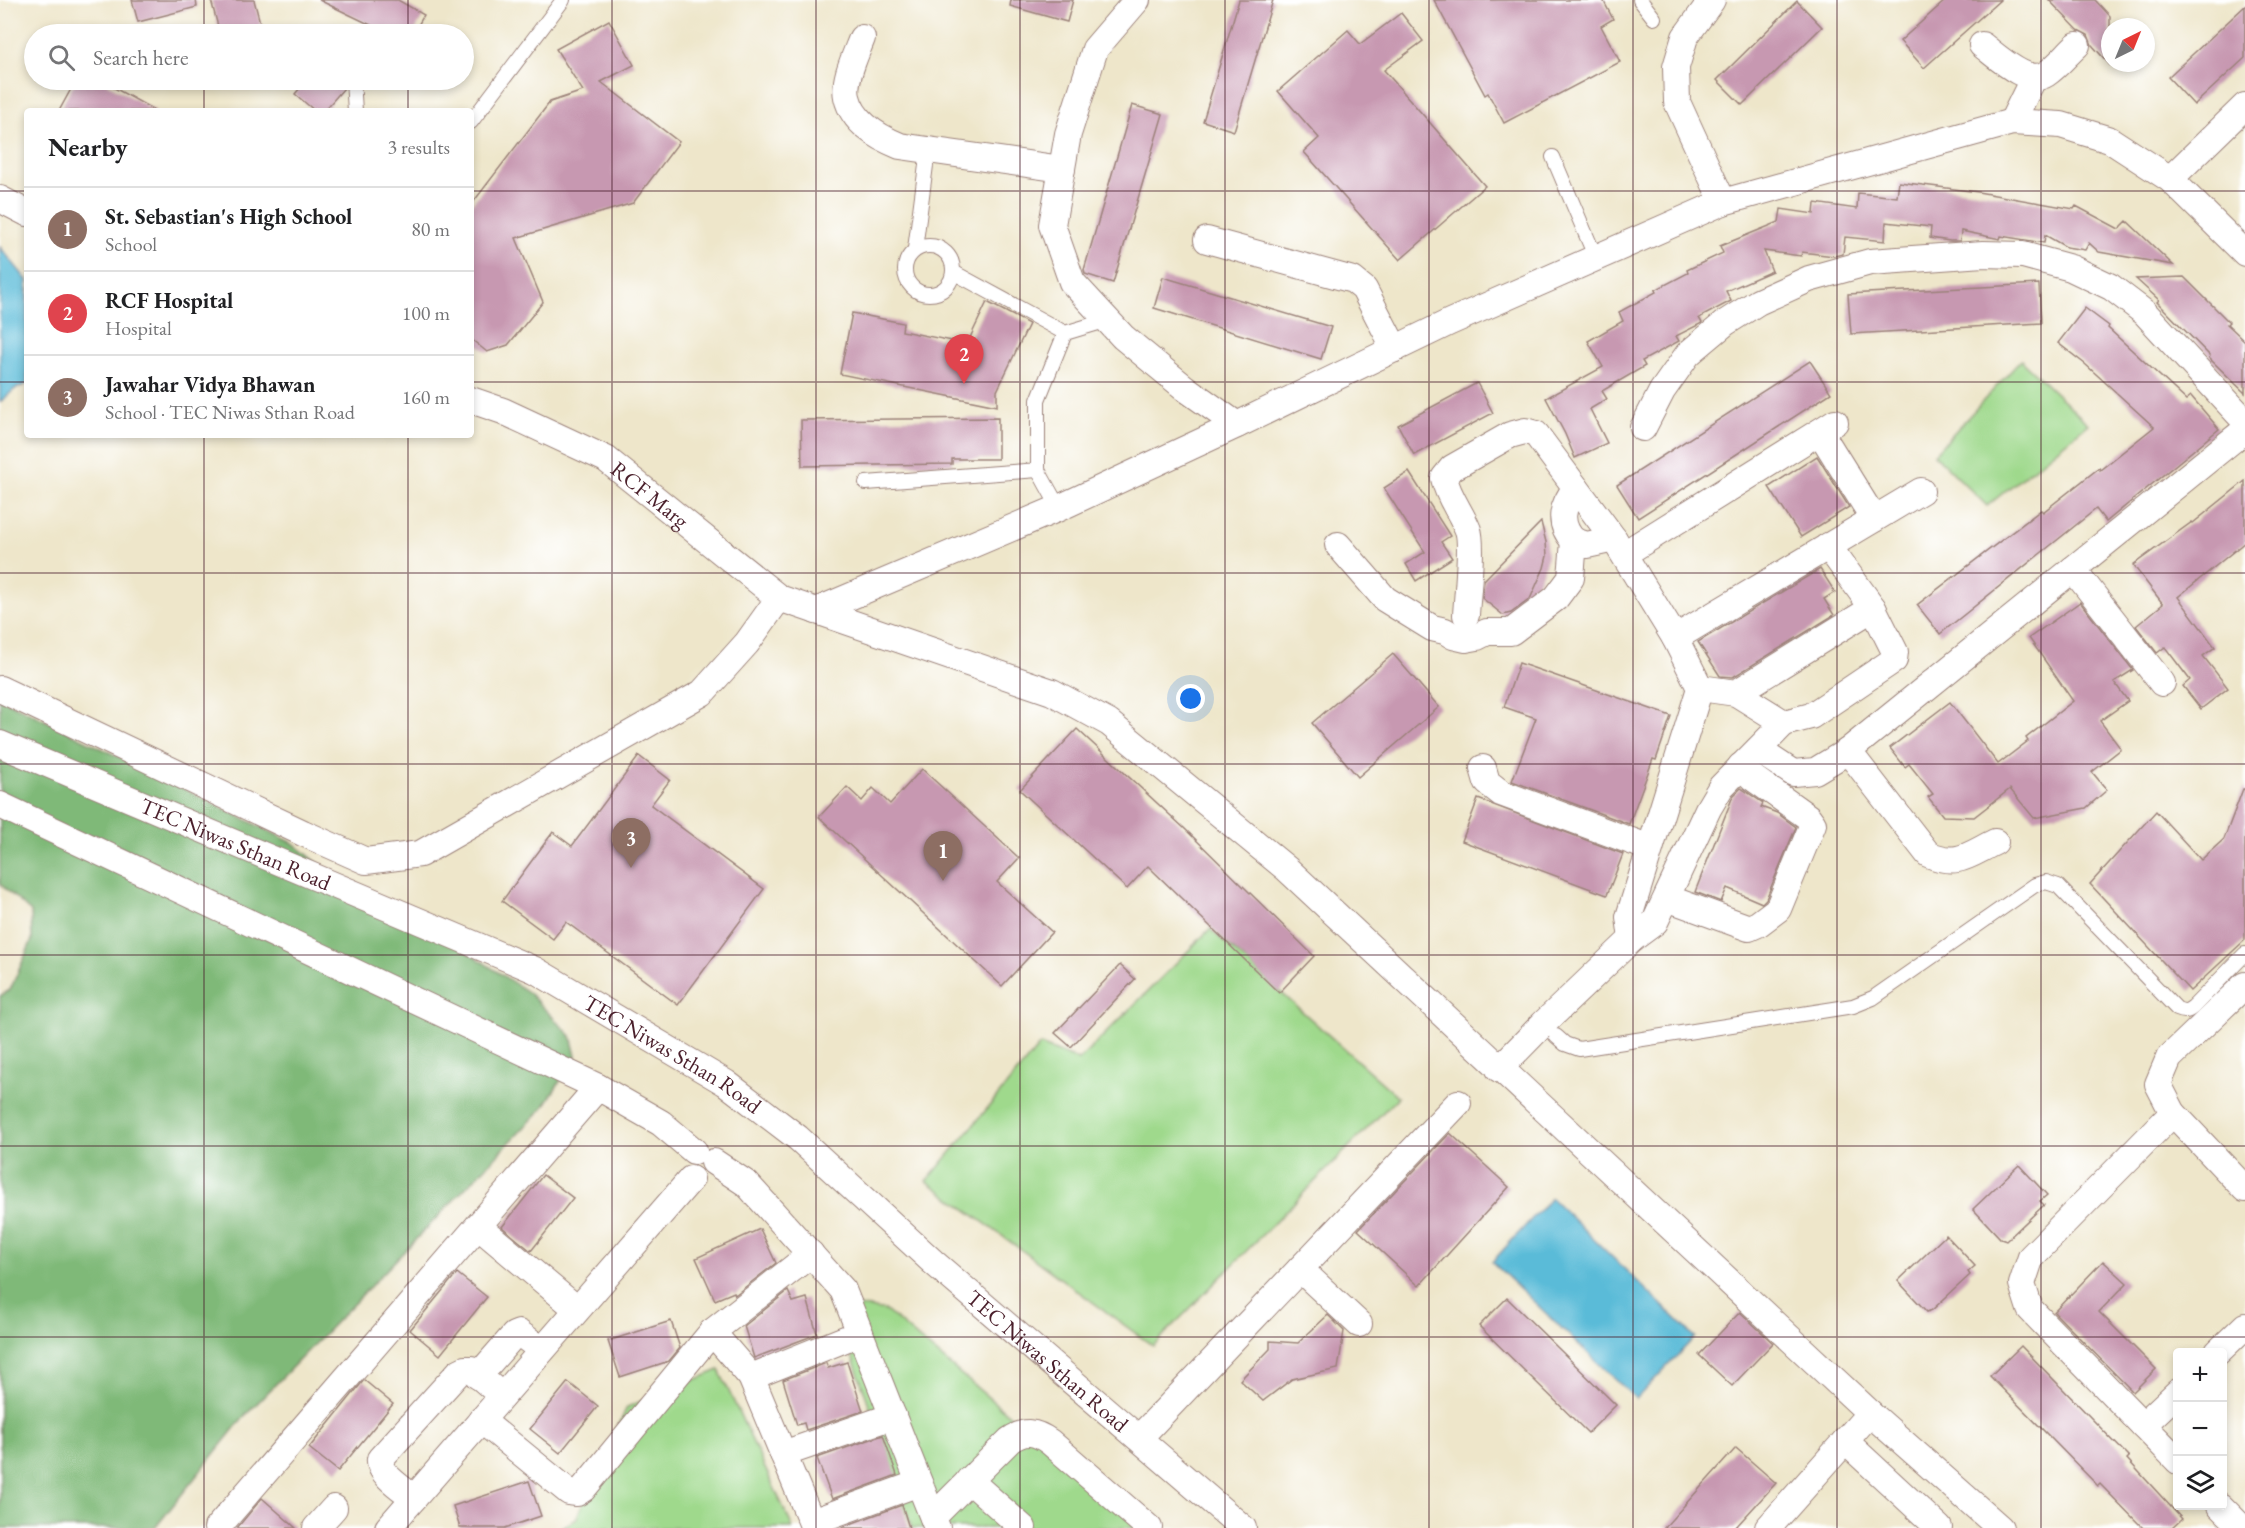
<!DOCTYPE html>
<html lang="en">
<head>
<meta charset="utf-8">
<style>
  body { margin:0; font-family:"EB Garamond",serif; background:#f6f6f6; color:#202124 }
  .controls { position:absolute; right:18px; bottom:18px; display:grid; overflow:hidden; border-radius:6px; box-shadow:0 3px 9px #0003 }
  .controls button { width:54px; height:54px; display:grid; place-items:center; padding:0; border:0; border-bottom:2px solid #e0e0e0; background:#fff; color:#202124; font:30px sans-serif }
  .compass { position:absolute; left:2101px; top:18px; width:54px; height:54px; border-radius:50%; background:#fff; box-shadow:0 3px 9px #0003; rotate:43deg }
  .you { position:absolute; left:1191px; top:699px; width:21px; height:21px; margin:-15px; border:4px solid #fff; border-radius:50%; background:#1a73e8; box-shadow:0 0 0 9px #1a73e833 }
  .badge { display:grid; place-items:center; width:39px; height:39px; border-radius:50%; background:#1a73e8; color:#fff; font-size:20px; font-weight:700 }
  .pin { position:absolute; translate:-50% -50px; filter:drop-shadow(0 2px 3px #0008) }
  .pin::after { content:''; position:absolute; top:32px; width:21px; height:18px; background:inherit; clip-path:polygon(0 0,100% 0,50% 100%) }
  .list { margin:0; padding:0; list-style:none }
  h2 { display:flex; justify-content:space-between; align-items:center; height:78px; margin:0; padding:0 24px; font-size:26px }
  h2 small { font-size:20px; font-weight:400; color:#757577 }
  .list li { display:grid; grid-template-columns:39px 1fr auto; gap:18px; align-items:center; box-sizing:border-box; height:84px; padding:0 24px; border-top:2px solid #e0e0e0 }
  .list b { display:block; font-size:22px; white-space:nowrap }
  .list p { margin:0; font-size:20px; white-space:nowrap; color:#757577 }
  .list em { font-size:20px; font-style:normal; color:#757577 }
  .icon { flex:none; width:33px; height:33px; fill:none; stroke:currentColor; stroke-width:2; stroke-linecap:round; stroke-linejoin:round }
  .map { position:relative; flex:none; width:2245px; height:1528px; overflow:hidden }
  .search { position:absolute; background:#fff; box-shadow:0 3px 9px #0003; left:24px; top:24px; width:450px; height:66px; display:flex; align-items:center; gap:15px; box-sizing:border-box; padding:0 21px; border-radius:33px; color:#757577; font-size:22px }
  .panel { position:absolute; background:#fff; box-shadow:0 3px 9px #0003; left:24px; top:108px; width:450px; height:330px; border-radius:6px }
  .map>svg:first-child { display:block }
  .green { fill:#9fd98c; stroke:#747c5c; stroke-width:1.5 }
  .forest { fill:#7fb978; stroke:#646c52; stroke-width:1.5 }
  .water { fill:#5abbd8; stroke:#526d82; stroke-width:1.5 }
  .building { fill:#c798b1 }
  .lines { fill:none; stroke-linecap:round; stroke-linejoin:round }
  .lane-casing { stroke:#9c827a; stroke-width:16 }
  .street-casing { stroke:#9c827a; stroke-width:28 }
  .lane { stroke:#fff; stroke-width:14 }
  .street { stroke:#fff; stroke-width:26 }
  .grid { fill:none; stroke:#4a1f2b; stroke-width:1.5; stroke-opacity:0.55 }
  .labels { text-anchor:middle; stroke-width:5; stroke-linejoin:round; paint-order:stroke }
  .street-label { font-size:22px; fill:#4a1f2b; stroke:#fff }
</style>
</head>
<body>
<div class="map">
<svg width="2245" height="1528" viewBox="0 0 2245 1528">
  <rect width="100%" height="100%" fill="#fff"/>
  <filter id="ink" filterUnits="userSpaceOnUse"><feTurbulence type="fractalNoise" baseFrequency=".0167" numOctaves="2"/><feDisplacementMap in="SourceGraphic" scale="12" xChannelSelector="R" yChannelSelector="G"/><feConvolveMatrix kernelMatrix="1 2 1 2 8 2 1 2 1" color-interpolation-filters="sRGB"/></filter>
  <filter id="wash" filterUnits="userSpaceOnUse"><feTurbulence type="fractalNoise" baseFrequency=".008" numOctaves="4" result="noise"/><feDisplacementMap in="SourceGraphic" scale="24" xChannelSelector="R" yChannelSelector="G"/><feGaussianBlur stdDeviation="1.35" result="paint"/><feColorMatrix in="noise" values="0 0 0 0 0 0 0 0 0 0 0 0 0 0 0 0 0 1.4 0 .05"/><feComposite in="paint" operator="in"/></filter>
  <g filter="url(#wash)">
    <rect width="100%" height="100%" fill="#eee6ca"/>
    <g class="green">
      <path d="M 2021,360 L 2088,424 L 1987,506 L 1934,454 Z"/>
      <path d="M 1210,929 L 1398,1097 L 1153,1346 L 927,1181 L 1040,1045 L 1079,1060 Z"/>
      <path d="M 852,1305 L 886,1311 L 1143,1528 L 912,1528 L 847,1342 Z"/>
      <path d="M 719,1370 L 793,1528 L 561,1528 L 576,1519 L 627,1407 Z"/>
    </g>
    <path class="forest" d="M 0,698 L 293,843 L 355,893 L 429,926 L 529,993 L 571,1036 L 576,1056 L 543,1108 L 241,1420 L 155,1528 L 0,1528 L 0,996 L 10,990 L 32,940 L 31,912 L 0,884 Z"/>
    <g class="water">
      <path d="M 0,247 L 27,280 L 27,384 L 15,389 L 0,402 Z"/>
      <path d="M 1551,1198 L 1695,1337 L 1636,1399 L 1492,1262 Z"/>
    </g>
    <g id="blocks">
      <g class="building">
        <path d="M 132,0 L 196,0 L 197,7 L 138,22 Z"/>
        <path d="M 211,0 L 254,0 L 263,34 L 220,34 Z"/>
        <path d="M 319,0 L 398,0 L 424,15 L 413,34 L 362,34 L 371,25 Z"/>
        <path d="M 1011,0 L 1073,0 L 1067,22 L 1010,6 Z"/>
        <path d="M 1239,0 L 1273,0 L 1234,131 L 1203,121 Z"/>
        <path d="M 1434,0 L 1603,0 L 1613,19 L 1601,26 L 1620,62 L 1504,123 L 1488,93 L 1485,95 Z"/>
        <path d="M 1946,0 L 2000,0 L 1924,68 L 1900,41 Z"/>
        <path d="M 2049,0 L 2095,0 L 2110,16 L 2110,65 L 2092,45 L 2088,35 L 2078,30 Z"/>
        <path d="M 1797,1 L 1822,27 L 1742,105 L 1717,80 Z"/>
        <path d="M 2245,6 L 2245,58 L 2194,105 L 2168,77 Z"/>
        <path d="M 1401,13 L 1423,41 L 1384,70 L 1485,186 L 1400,260 L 1304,152 L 1319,138 L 1278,91 L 1348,30 L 1360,44 Z"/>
        <path d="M 609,20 L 634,65 L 601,82 L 679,142 L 633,203 L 516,238 L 543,302 L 508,345 L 487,352 L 471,339 L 471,205 L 550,102 L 583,91 L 556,49 Z"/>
        <path d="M 76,80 L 100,80 L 156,111 L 59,111 Z"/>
        <path d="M 307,80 L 344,80 L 344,88 L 324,111 L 315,111 L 295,94 Z"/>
        <path d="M 1132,105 L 1163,114 L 1113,283 L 1085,274 L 1084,270 Z"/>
        <path d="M 1899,182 L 1978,192 L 2074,209 L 2076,206 L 2119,229 L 2127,221 L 2173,265 L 2099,252 L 2089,243 L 2085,250 L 2066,247 L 2045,235 L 2044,243 L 2001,236 L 2000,239 L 1961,231 L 1960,241 L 1950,241 L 1930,238 L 1931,227 L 1886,222 L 1885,241 L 1845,237 L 1843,254 L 1834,256 L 1802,252 L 1801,256 L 1764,251 L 1772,271 L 1726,291 L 1731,301 L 1699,318 L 1702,323 L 1676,336 L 1679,341 L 1642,361 L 1645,366 L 1602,391 L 1607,399 L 1590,409 L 1607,443 L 1575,458 L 1565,434 L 1546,398 L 1603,367 L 1588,341 L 1623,321 L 1619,312 L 1656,292 L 1655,290 L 1688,273 L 1687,270 L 1723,253 L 1720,246 L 1779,222 L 1781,209 L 1814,214 L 1815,203 L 1857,209 L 1858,193 L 1897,197 Z"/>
        <path d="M 1163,277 L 1331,327 L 1321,359 L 1154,308 Z"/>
        <path d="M 2184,277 L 2229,322 L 2227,324 L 2245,341 L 2245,393 L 2209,358 L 2210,356 L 2157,302 L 2159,300 L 2136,279 Z"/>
        <path d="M 2039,284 L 2041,323 L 1851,334 L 1848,294 Z"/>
        <path d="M 987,302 L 1029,324 L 997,391 L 997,406 L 840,374 L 852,313 L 903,323 L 902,331 L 967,344 Z"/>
        <path d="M 2085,308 L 2109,326 L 2108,328 L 2186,400 L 2191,396 L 2219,429 L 2106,522 L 2096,509 L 1940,634 L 1917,605 L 2041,510 L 2043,512 L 2099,468 L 2100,470 L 2154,427 L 2085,364 L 2058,343 Z"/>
        <path d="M 1810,361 L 1831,393 L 1638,518 L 1617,485 Z"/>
        <path d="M 1477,383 L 1493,413 L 1414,455 L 1398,425 Z"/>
        <path d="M 998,418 L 998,459 L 952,459 L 952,464 L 802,466 L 801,420 Z"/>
        <path d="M 1817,456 L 1849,507 L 1801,537 L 1769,487 Z"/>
        <path d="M 1409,472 L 1450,536 L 1441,542 L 1452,558 L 1416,581 L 1406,564 L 1425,552 L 1384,488 Z"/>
        <path d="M 2245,481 L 2245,542 L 2178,597 L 2215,647 L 2203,656 L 2228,688 L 2201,709 L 2183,686 L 2190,680 L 2165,647 L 2157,653 L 2136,626 L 2163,604 L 2133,565 L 2192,522 L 2193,523 Z"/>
        <path d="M 1541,522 L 1546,542 L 1547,556 L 1544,568 L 1530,599 L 1511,613 L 1503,615 L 1482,598 L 1484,580 Z"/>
        <path d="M 1820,569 L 1835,592 L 1824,599 L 1834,615 L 1733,677 L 1720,676 L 1698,642 Z"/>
        <path d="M 2080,602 L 2133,670 L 2114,682 L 2128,701 L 2100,721 L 2121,749 L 2092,772 L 2107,790 L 2086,808 L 2034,818 L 2010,789 L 1974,817 L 1943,816 L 1928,797 L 1933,794 L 1909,764 L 1905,767 L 1890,748 L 1950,702 L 1998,764 L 2028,741 L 2026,738 L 2073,701 L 2029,638 Z"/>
        <path d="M 1393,654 L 1439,707 L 1358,777 L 1312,723 Z"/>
        <path d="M 1519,663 L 1671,716 L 1656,760 L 1653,759 L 1629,824 L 1512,781 L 1536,718 L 1504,707 Z"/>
        <path d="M 1077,729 L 1184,828 L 1314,956 L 1279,993 L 1148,866 L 1127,889 L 1020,790 Z"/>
        <path d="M 639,756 L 670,780 L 651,805 L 764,889 L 678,1005 L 566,922 L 553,939 L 502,901 L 553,832 L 572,846 Z"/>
        <path d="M 922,769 L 1019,858 L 997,882 L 1052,932 L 1002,986 L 819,817 L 847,787 L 862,801 L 873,788 L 890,804 Z"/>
        <path d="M 1741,788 L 1763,803 L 1761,807 L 1777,813 L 1796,827 L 1766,899 L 1762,903 L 1727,888 L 1721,902 L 1695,892 L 1733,796 Z"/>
        <path d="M 2243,789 L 2245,789 L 2245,940 L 2190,991 L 2090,884 L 2156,811 L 2201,860 L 2224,839 Z"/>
        <path d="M 1478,799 L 1623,854 L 1607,895 L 1462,841 Z"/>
        <path d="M 1120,965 L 1135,979 L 1071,1047 L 1055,1033 Z"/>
        <path d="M 1450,1133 L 1509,1187 L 1419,1286 L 1358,1230 Z"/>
        <path d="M 2019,1165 L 2047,1195 L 2040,1201 L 2044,1205 L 2006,1241 L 2001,1239 L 1973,1209 Z"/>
        <path d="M 543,1175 L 573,1198 L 531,1251 L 502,1227 Z"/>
        <path d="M 760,1229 L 776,1263 L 735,1295 L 734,1292 L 715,1300 L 696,1258 Z"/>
        <path d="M 1946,1235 L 1975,1266 L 1968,1272 L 1970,1275 L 1932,1310 L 1927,1312 L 1898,1281 Z"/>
        <path d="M 2103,1261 L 2127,1283 L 2099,1312 L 2156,1369 L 2133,1392 L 2054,1312 Z"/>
        <path d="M 457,1273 L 487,1297 L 440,1355 L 410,1330 Z"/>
        <path d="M 788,1291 L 793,1302 L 807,1298 L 817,1334 L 754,1358 L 744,1326 Z"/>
        <path d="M 1507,1298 L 1616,1405 L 1588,1433 L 1479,1326 Z"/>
        <path d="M 1740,1312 L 1773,1343 L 1732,1386 L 1699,1355 Z"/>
        <path d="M 1328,1315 L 1344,1331 L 1338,1369 L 1292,1379 L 1263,1401 L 1240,1380 L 1270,1349 L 1270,1341 L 1298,1343 Z"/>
        <path d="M 671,1321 L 680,1348 L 669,1361 L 620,1377 L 608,1341 Z"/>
        <path d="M 2021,1346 L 2129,1457 L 2127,1459 L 2182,1519 L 2172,1528 L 2143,1528 L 2100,1484 L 2098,1486 L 1990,1376 Z"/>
        <path d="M 847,1362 L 863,1411 L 806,1430 L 804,1423 L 797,1425 L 783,1380 L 826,1363 L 828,1368 Z"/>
        <path d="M 364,1380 L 393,1404 L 338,1471 L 309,1448 Z"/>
        <path d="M 568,1382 L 598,1406 L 560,1453 L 530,1429 Z"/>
        <path d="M 883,1435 L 897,1475 L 832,1499 L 817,1458 Z"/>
        <path d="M 1736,1448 L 1776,1483 L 1735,1528 L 1664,1528 Z"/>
        <path d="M 529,1481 L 541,1516 L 505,1528 L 460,1528 L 453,1506 Z"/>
        <path d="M 262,1498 L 296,1528 L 237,1528 Z"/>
        <path d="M 902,1505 L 909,1528 L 842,1528 L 842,1527 Z"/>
      </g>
    </g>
  </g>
  <g filter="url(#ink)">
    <use href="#blocks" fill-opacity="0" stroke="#9c827a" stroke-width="1.5"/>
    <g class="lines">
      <defs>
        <g id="lane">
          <path d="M 1640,0 L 1654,18"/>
          <path d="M 353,80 L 355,111"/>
          <path d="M 471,122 L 563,0"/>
          <path d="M 1553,157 L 1595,256"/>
          <circle cx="929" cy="270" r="24"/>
          <path d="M 915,249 L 928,150"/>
          <path d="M 953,272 L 1065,333 L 1108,320"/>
          <path d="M 1038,470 L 1059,508"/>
          <path d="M 866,483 L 1038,470 L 1038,400 L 1065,333"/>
          <path d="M 1556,1036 L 1565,1044 L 1579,1049 L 1853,1006 L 1873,998 L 2035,885 L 2046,882 L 2058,886 L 2177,1009 C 2184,1012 2187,1012 2193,1007 L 2245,954"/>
        </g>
        <g id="street">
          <path d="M 1137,0 L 1095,49 L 1068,134 L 1052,225 L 1072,282 L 1123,337 L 1185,388 L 1237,425"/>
          <path d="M 1712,0 L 1685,37 L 1676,67 L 1677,102 L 1723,202"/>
          <path d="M 862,38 C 856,54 843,80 847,97 C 853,123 878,137 900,146 L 1062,169"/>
          <path d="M 1982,45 C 1997,56 2027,86 2046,74 C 2057,67 2067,54 2077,45"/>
          <path d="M 2012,122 L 2034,77"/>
          <path d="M 2170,179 L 2245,106"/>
          <path d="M 0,199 L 27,213"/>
          <path d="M 1207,240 L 1353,280 L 1364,289 L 1395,349"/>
          <path id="s1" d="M 471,400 L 503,411 L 606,459 L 779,598 L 1052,692 L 1109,723 L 1287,869 L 1870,1413 L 2000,1528"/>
          <path d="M 1643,428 L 1662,391 L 1688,354 L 1725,323 L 1758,302 L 1809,279 L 1870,262 L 1983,254 L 2023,255 L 2071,268 L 2111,287 L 2145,313 L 2245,421"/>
          <path d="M 1820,432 L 1874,519"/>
          <path d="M 1574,541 C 1557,523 1562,505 1576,488"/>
          <path d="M 1338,545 L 1385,599 L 1432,628 L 1445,631 L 1453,636 L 1466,639 L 1477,637 L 1487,632 L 1511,632 L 1556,598 L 1571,578 L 1574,541 L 1587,545 L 1614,539"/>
          <path d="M 1624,554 L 1835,422"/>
          <path d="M 2073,569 L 2162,683"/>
          <path d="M 816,611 L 1059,508 L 1237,425 L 1450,322 L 1723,202 L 2012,122 L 2061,125 L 2110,140 L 2170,179 L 2245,253"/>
          <path d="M 1466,615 C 1467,597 1473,544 1468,530 C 1461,512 1448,497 1444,478 L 1452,468 L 1510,435 L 1525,431 L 1536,434 L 1614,539 L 1675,638 L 1700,688 L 1736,693 L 1784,723 L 1721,787 L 1708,809 L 1655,922 L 1632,939 L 1543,1024 L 1499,1069"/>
          <path d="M 1675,638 L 1921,491"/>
          <path d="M 0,689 L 303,833 L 366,861 L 420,854 L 702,693 L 747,643 L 779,598"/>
          <path d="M 1736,693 L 1873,608 L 1828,546"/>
          <path d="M 1784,723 L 1811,716 L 1894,660 L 1895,652 L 1873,608"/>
          <path id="s2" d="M 0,744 L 535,970 L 726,1083 L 798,1138 L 933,1262 L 1243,1528"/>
          <path d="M 1758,750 L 1793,773 L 1815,771 L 1848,751 L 1928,854 C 1958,867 1968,855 1995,842"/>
          <path d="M 1848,751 L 2245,430"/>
          <path d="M 1483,768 L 1487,782 L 1501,793 L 1650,848"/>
          <path d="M 0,805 L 598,1087 L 661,1123 L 694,1151"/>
          <path d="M 1667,898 L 1749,928 L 1758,924 L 1778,909 L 1813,824 L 1808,817 L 1753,778 L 1741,766"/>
          <path d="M 1632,939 L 1629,917 L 1700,688"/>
          <path d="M 2245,985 L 2169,1058 L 2158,1084 L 2173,1113 L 2245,1189"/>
          <path d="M 2173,1113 L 2031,1257 L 2022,1284 L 2030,1309 L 2178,1461"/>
          <path d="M 714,1162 L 747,1184 L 843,1290 L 937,1528"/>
          <path d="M 478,1226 L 577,1309"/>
          <path d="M 1300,1269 L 1359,1324"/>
          <path d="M 712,1332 L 811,1254"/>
          <path d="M 2218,1352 L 2245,1326"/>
          <path d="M 478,1376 L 514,1335 L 519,1333 L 542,1350"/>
          <path d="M 751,1377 L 860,1333"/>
          <path d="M 481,1420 L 569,1492 L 577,1493 L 583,1489 L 712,1332 L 751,1377 L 814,1528"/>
          <path d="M 2143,1425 L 2178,1392"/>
          <path d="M 1139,1438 L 1458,1103"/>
          <path d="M 1845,1441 L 1939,1528"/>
          <path d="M 783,1454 L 893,1416"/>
          <path d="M 969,1480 L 1023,1528"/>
          <path d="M 414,1498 C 403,1489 378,1474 380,1459 L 459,1372 L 465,1369 L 471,1369 L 502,1396"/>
          <path d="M 2220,1506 L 2242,1528"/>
          <path d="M 933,1517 L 1010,1440 C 1025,1430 1035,1431 1050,1442 L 1149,1528"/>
          <path d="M 812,1522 L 919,1483"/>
          <path d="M 217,1528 L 598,1087"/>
          <path d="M 316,1528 L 334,1508"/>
          <path d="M 388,1528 L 691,1179"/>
          <path d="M 1768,1528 L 1870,1413"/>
        </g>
      </defs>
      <use href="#lane" class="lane-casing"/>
      <use href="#street" class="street-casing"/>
      <use href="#lane" class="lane"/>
      <use href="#street" class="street"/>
    </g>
  </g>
  <path class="grid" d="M 204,0 L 204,34M 408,0 L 408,34M 612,0 L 612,1528M 816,0 L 816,1528M 1020,0 L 1020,1528M 1225,0 L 1225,1528M 1429,0 L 1429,1528M 1633,0 L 1633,1528M 1837,0 L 1837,1528M 2041,0 L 2041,1528M 204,80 L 204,111M 408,80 L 408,111M 0,191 L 27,191M 471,191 L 2245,191M 0,382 L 27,382M 471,382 L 2245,382M 204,435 L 204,1528M 408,435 L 408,1528M 0,573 L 2245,573M 0,764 L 2245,764M 0,955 L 2245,955M 0,1146 L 2245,1146M 0,1337 L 2245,1337"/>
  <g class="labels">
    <g class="street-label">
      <text dy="8" stroke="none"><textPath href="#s1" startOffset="204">RCF Marg</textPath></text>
      <text dy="8" stroke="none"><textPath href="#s2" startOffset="256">TEC Niwas Sthan Road</textPath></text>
      <text dy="8" stroke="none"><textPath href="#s2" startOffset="742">TEC Niwas Sthan Road</textPath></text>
      <text dy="8" stroke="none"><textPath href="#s2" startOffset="1228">TEC Niwas Sthan Road</textPath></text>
    </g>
  </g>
</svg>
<div class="controls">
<button>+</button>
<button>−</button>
<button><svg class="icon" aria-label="layers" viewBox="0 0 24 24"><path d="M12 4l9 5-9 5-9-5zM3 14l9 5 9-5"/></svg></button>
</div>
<svg class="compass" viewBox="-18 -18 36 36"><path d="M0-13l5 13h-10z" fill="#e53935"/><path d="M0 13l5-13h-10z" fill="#757577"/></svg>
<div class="you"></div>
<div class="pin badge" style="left:943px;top:881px;background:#8d6e63">1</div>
<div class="pin badge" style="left:964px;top:384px;background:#e0444e">2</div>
<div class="pin badge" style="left:631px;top:868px;background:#8d6e63">3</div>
<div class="search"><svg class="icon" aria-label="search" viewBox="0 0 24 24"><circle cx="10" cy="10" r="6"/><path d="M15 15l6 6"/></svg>Search here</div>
<section class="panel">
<h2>Nearby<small>3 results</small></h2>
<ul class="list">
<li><span class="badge" style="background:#8d6e63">1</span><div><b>St. Sebastian's High School</b><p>School</p></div><em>80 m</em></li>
<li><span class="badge" style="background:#e0444e">2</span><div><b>RCF Hospital</b><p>Hospital</p></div><em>100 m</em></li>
<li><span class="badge" style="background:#8d6e63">3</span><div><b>Jawahar Vidya Bhawan</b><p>School · TEC Niwas Sthan Road</p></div><em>160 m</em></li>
</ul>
</section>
</div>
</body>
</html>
